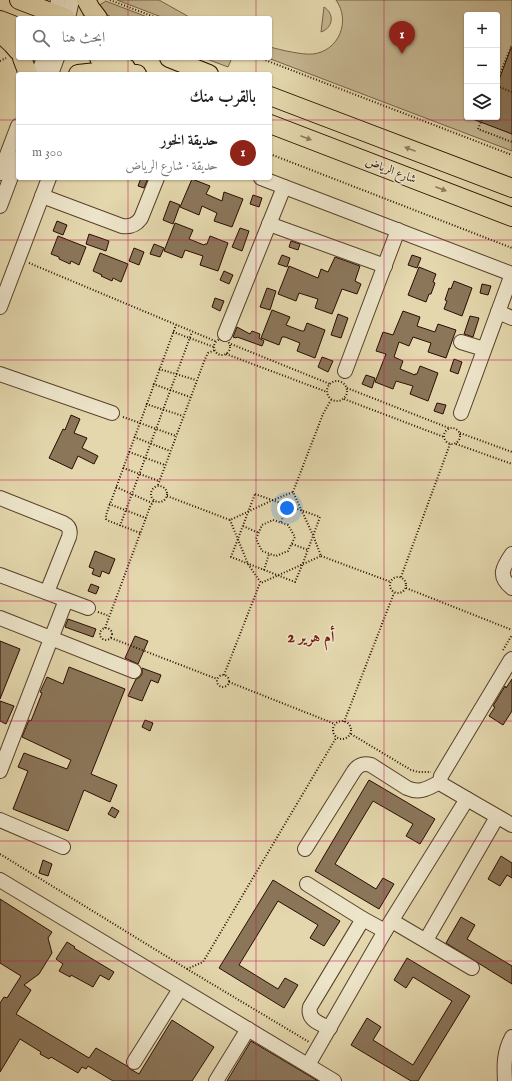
<!DOCTYPE html>
<html lang="ar">
<head>
<meta charset="utf-8">
<style>
  body { margin:0; font-family:"IM FELL English",Amiri,serif; background:#f6f6f6; color:#202124; direction:rtl }
  .controls { position:absolute; right:12px; top:12px; display:grid; overflow:hidden; border-radius:4px; box-shadow:0 1px 3px #0004 }
  .controls button { width:36px; height:36px; display:grid; place-items:center; padding:0; border:0; border-bottom:1px solid #e0e0e0; background:#fff; color:#202124; font:20px sans-serif }
  .you { position:absolute; left:287px; top:508px; width:14px; height:14px; margin:-10px; border:3px solid #fff; border-radius:50%; background:#1a73e8; box-shadow:0 0 0 6px #1a73e833 }
  .badge { display:grid; place-items:center; width:26px; height:26px; border-radius:50%; background:#8f2418; color:#fff; font-size:13px; font-weight:700 }
  .pin { position:absolute; translate:-50% -33px; filter:drop-shadow(0 1px 2px #0008) }
  .pin::after { content:''; position:absolute; top:21px; width:14px; height:12px; background:inherit; clip-path:polygon(0 0,100% 0,50% 100%) }
  .list { margin:0; padding:0; list-style:none }
  h2 { display:flex; justify-content:space-between; align-items:center; height:52px; margin:0; padding:0 16px; font-size:17px }
  h2 small { font-size:13px; font-weight:400; color:#757577 }
  .list li { display:grid; grid-template-columns:26px 1fr auto; gap:12px; align-items:center; box-sizing:border-box; height:56px; padding:0 16px; border-top:1px solid #e0e0e0 }
  .list b { display:block; font-size:15px; white-space:nowrap }
  .list p { margin:0; font-size:13px; white-space:nowrap; color:#757577 }
  .list em { font-size:13px; font-style:normal; color:#757577 }
  .icon { flex:none; width:22px; height:22px; fill:none; stroke:currentColor; stroke-width:2; stroke-linecap:round; stroke-linejoin:round }
  .map { position:relative; flex:none; width:512px; height:1081px; overflow:hidden; direction:ltr }
  .search { position:absolute; background:#fff; box-shadow:0 1px 3px #0004; left:16px; top:16px; width:256px; height:44px; display:flex; align-items:center; gap:10px; box-sizing:border-box; padding:0 14px; border-radius:4px; color:#757577; font-size:15px }
  .panel { position:absolute; background:#fff; box-shadow:0 1px 3px #0004; left:16px; top:72px; width:256px; height:108px; border-radius:4px; direction:rtl }
  .map>svg:first-child { display:block }
  .green { fill:#c4b590; stroke:#776148; fill-rule:evenodd }
  .building { fill:#8b765a; stroke:#2a0d00 }
  .lines { fill:none; stroke-linecap:round; stroke-linejoin:round }
  .minor-casing { stroke:#58402b; stroke-width:16 }
  .major-casing { stroke:#2a0d00; stroke-width:20 }
  .path { stroke:#2a0d00; stroke-width:2; stroke-dasharray:1 2; stroke-linecap:butt }
  .minor { stroke:#ede5ca; stroke-width:14 }
  .major { stroke:#e4d7ad; stroke-width:18 }
  .oneway { fill:#907c5f }
  .grid { fill:none; stroke:#c2185b; stroke-width:1; stroke-opacity:0.55 }
  .labels { text-anchor:middle; stroke-width:3; stroke-linejoin:round; paint-order:stroke }
  .street-label { font-size:12px; fill:#2a0d00; stroke:#ede5ca }
  .district-label { font-size:16px; font-weight:bold; fill:#7a1f14; stroke:#ede5ca }
</style>
</head>
<body>
<div class="map">
<svg width="512" height="1081" viewBox="0 0 512 1081">
  <rect width="100%" height="100%" fill="#e4d7ad"/>
  <filter id="stains"><feTurbulence type="fractalNoise" baseFrequency=".005" numOctaves="4"/><feColorMatrix values="0 0 0 0 .2 0 0 0 0 .09 0 0 0 0 .02 0 0 0 .5 -.17"/></filter>
  <radialGradient id="worn" r=".72"><stop offset=".6" stop-color="#630" stop-opacity="0"/><stop offset="1" stop-color="#630" stop-opacity=".3"/></radialGradient>
  <g class="green">
    <path d="M 117,0 L 159,0 L 191,18 L 164,18 Z"/>
    <path d="M 336,0 L 512,0 L 512,151 L 268,58 L 270,58 L 270,47 C 281,50 302,55 313,54 C 339,51 351,21 336,0 ZM 467,15 L 497,15 L 497,117 L 467,117 Z"/>
    <path d="M 106,1 L 108,2 L 150,18 L 112,18 L 110,16 L 103,13 L 100,6 L 101,4 Z"/>
    <path d="M 324,7 C 335,14 333,28 321,32 Z"/>
    <path d="M 204,58 L 232,58 L 228,67 Z"/>
  </g>
  <g class="building">
    <path d="M 511,48 L 512,48 L 512,134 L 470,118 L 497,117 L 497,85 Z"/>
    <path d="M 141,178 L 148,178 L 144,188 L 138,186 Z"/>
    <path d="M 192,179 L 210,186 L 206,194 L 222,201 L 224,192 L 243,199 L 232,227 L 214,221 L 217,213 L 202,206 L 199,215 L 180,207 Z"/>
    <path d="M 253,195 L 262,198 L 259,207 L 250,204 Z"/>
    <path d="M 170,201 L 180,205 L 173,224 L 163,220 Z"/>
    <path d="M 57,221 L 67,225 L 63,235 L 53,231 Z"/>
    <path d="M 175,223 L 193,230 L 189,239 L 204,245 L 205,244 L 207,244 L 210,236 L 228,243 L 218,271 L 200,265 L 203,256 L 185,250 L 182,258 L 164,251 Z"/>
    <path d="M 240,228 L 249,231 L 242,251 L 232,247 Z"/>
    <path d="M 89,234 L 109,241 L 106,251 L 86,244 Z"/>
    <path d="M 58,236 L 86,247 L 79,265 L 71,261 L 70,264 L 59,259 L 59,257 L 51,254 Z"/>
    <path d="M 291,241 L 300,244 L 298,250 L 289,247 Z"/>
    <path d="M 154,244 L 164,248 L 160,257 L 150,254 Z"/>
    <path d="M 134,248 L 144,252 L 139,265 L 129,261 Z"/>
    <path d="M 100,253 L 128,264 L 121,282 L 113,278 L 112,281 L 101,276 L 102,275 L 93,271 Z"/>
    <path d="M 282,255 L 290,258 L 287,267 L 278,264 Z"/>
    <path d="M 412,255 L 421,258 L 417,268 L 408,265 Z"/>
    <path d="M 335,257 L 360,266 L 355,281 L 361,284 L 357,294 L 342,289 L 332,314 L 315,308 L 318,299 L 299,293 L 296,301 L 278,294 L 289,266 L 318,278 L 321,269 L 328,272 Z"/>
    <path d="M 419,267 L 436,274 L 433,282 L 435,283 L 431,294 L 429,294 L 426,302 L 408,295 Z"/>
    <path d="M 224,271 L 233,275 L 229,284 L 220,280 Z"/>
    <path d="M 454,281 L 472,288 L 462,316 L 444,309 L 447,301 L 445,300 L 449,288 L 451,289 Z"/>
    <path d="M 482,284 L 491,286 L 488,295 L 480,293 Z"/>
    <path d="M 267,288 L 276,291 L 270,310 L 260,307 Z"/>
    <path d="M 215,298 L 224,301 L 220,311 L 212,307 Z"/>
    <path d="M 272,310 L 290,317 L 286,325 L 302,331 L 304,331 L 307,323 L 325,330 L 315,358 L 297,351 L 300,343 L 285,337 L 282,337 L 279,345 L 261,338 Z"/>
    <path d="M 403,311 L 420,317 L 417,326 L 435,332 L 438,324 L 456,330 L 446,358 L 428,352 L 431,343 L 413,337 L 409,346 L 399,342 L 394,357 L 403,361 L 400,369 L 415,375 L 415,374 L 417,374 L 420,366 L 438,373 L 428,401 L 410,394 L 413,386 L 396,381 L 393,389 L 375,382 L 386,354 L 376,351 L 383,332 L 393,335 Z"/>
    <path d="M 338,314 L 348,318 L 341,338 L 331,335 Z"/>
    <path d="M 470,316 L 479,318 L 473,337 L 464,334 Z"/>
    <path d="M 237,327 L 250,334 L 252,331 L 260,334 L 259,338 L 264,341 L 262,346 L 237,337 L 236,338 L 233,337 Z"/>
    <path d="M 322,357 L 333,361 L 328,372 L 318,367 Z"/>
    <path d="M 454,359 L 462,362 L 458,374 L 450,371 Z"/>
    <path d="M 366,375 L 375,378 L 372,388 L 362,384 Z"/>
    <path d="M 437,403 L 446,405 L 443,414 L 434,411 Z"/>
    <path d="M 71,415 L 80,419 L 74,433 L 87,438 L 82,448 L 98,456 L 94,464 L 78,456 L 72,469 L 49,458 L 63,429 L 65,430 Z"/>
    <path d="M 95,551 L 115,559 L 109,574 L 102,571 L 100,577 L 92,574 L 94,569 L 89,567 Z"/>
    <path d="M 91,584 L 99,587 L 96,594 L 88,591 Z"/>
    <path d="M 68,619 L 96,629 L 93,637 L 65,627 Z"/>
    <path d="M 135,636 L 148,641 L 138,664 L 125,658 Z"/>
    <path d="M 0,641 L 20,649 L 0,699 Z"/>
    <path d="M 69,667 L 125,689 L 91,774 L 117,785 L 110,802 L 84,790 L 68,831 L 13,809 L 28,771 L 18,767 L 24,753 L 67,769 L 71,760 L 22,737 L 29,720 L 31,721 L 42,693 L 40,692 L 47,677 L 63,684 Z"/>
    <path d="M 142,668 L 161,675 L 158,683 L 151,680 L 142,701 L 128,696 L 136,679 L 140,677 L 142,674 Z"/>
    <path d="M 512,679 L 512,711 L 503,725 L 489,716 L 495,707 L 493,706 L 505,686 L 506,688 Z"/>
    <path d="M 0,701 L 14,706 L 6,724 L 0,721 Z"/>
    <path d="M 145,720 L 153,723 L 150,731 L 142,727 Z"/>
    <path d="M 369,780 L 435,819 L 420,844 L 406,836 L 413,824 L 373,801 L 335,864 L 376,889 L 383,878 L 394,884 L 379,909 L 315,871 Z"/>
    <path d="M 112,807 L 119,811 L 115,818 L 108,814 Z"/>
    <path d="M 501,856 L 512,863 L 512,878 L 507,875 L 500,886 L 488,879 Z"/>
    <path d="M 43,860 L 52,864 L 48,876 L 39,873 Z"/>
    <path d="M 273,880 L 340,921 L 324,946 L 310,938 L 318,925 L 278,901 L 239,965 L 278,989 L 285,978 L 298,985 L 284,1008 L 219,968 Z"/>
    <path d="M 0,899 L 52,932 L 48,938 L 52,953 L 39,974 L 24,985 L 31,990 L 16,1014 L 89,1058 L 96,1048 L 127,1066 L 130,1069 L 139,1074 L 172,1020 L 214,1047 L 192,1081 L 113,1081 L 88,1066 L 86,1069 L 82,1067 L 78,1073 L 51,1057 L 49,1059 L 40,1054 L 41,1052 L 20,1039 L 0,1072 L 0,1003 L 4,997 L 7,998 L 21,976 L 0,963 Z"/>
    <path d="M 461,917 L 475,925 L 467,939 L 512,966 L 512,984 L 446,943 Z"/>
    <path d="M 67,942 L 75,947 L 74,948 L 114,972 L 109,980 L 100,975 L 93,987 L 71,975 L 70,977 L 59,971 L 63,964 L 56,959 Z"/>
    <path d="M 407,958 L 470,996 L 418,1081 L 411,1081 L 351,1045 L 367,1018 L 381,1027 L 373,1040 L 413,1065 L 452,1001 L 413,977 L 406,988 L 394,980 Z"/>
    <path d="M 251,1041 L 318,1081 L 227,1081 Z"/>
  </g>
  <g class="lines">
    <defs>
      <g id="minor">
        <path d="M 55,18 L 58,0"/>
        <path d="M 68,18 L 72,0"/>
        <path d="M 38,74 L 44,58"/>
        <path d="M 51,74 L 57,58"/>
        <path d="M 0,173 L 18,126"/>
        <path d="M 261,178 L 512,274"/>
        <path d="M 42,196 L 122,226 C 131,227 136,225 141,218 L 157,178"/>
        <path d="M 0,206 L 18,158"/>
        <path d="M 269,224 L 385,266"/>
        <path d="M 0,307 L 49,178"/>
        <path d="M 498,312 L 512,318"/>
        <path d="M 225,334 L 284,187"/>
        <path d="M 461,342 L 484,349"/>
        <path d="M 345,371 L 398,230"/>
        <path d="M 0,374 L 112,413"/>
        <path d="M 461,413 L 512,274"/>
        <path d="M 0,498 L 63,523 C 69,526 71,530 69,537 L 47,592"/>
        <path d="M 512,554 C 503,567 497,576 512,588"/>
        <path d="M 0,575 L 88,608"/>
        <path d="M 0,618 L 134,671"/>
        <path d="M 0,771 L 66,600"/>
        <path d="M 467,799 L 443,785 L 440,782 L 441,776 L 510,661 L 512,659"/>
        <path d="M 0,820 L 63,847"/>
        <path d="M 305,849 L 354,771 C 359,764 364,763 371,765 L 407,788 C 420,794 428,788 440,782"/>
        <path d="M 0,880 L 334,1081"/>
        <path d="M 307,884 L 363,919 L 385,931"/>
        <path d="M 392,921 L 472,968"/>
        <path d="M 426,940 L 497,817"/>
        <path d="M 330,1028 C 320,1024 307,1020 310,1007 L 363,919"/>
        <path d="M 134,1062 L 180,989"/>
        <path d="M 308,1065 L 385,931 L 467,799 L 512,825"/>
        <path d="M 216,1081 L 248,1029"/>
        <path d="M 505,1081 C 504,1064 504,1052 512,1037"/>
      </g>
      <g id="major">
        <path d="M 19,0 L 66,18"/>
        <path d="M 86,0 L 91,9 L 98,18"/>
        <path d="M 0,20 L 18,27"/>
        <path d="M 0,33 L 12,44 L 18,51"/>
        <path d="M 22,58 L 28,74"/>
        <path d="M 99,58 L 126,68"/>
        <path d="M 169,58 L 209,74"/>
        <path d="M 78,74 L 97,72 L 112,73 L 137,74"/>
        <path d="M 270,96 L 512,188"/>
        <path d="M 270,124 L 512,217"/>
      </g>
    </defs>
    <use href="#minor" class="minor-casing"/>
    <use href="#major" class="major-casing"/>
    <g class="path">
      <path d="M 110,0 L 157,18"/>
      <path d="M 260,58 L 512,155"/>
      <path d="M 0,61 L 6,58"/>
      <path d="M 497,81 L 511,47 L 512,47"/>
      <path d="M 497,86 L 512,92"/>
      <path d="M 483,117 L 478,129 L 512,142"/>
      <path d="M 270,154 L 512,248"/>
      <path d="M 29,263 L 215,341"/>
      <path d="M 173,332 L 214,347"/>
      <circle cx="222" cy="347" r="8"/>
      <path d="M 231,344 L 330,384"/>
      <path d="M 226,354 L 327,392"/>
      <path d="M 159,369 L 196,380"/>
      <circle cx="337" cy="391" r="10"/>
      <path d="M 153,384 L 190,397"/>
      <path d="M 347,388 L 449,428"/>
      <path d="M 344,399 L 444,437"/>
      <path d="M 146,404 L 183,416"/>
      <path d="M 123,417 L 176,436"/>
      <circle cx="452" cy="436" r="8"/>
      <path d="M 460,433 L 512,452"/>
      <path d="M 134,437 L 170,451"/>
      <path d="M 456,444 L 512,464"/>
      <path d="M 129,452 L 165,465"/>
      <path d="M 123,468 L 159,481"/>
      <path d="M 158,485 L 205,359 L 208,353 L 215,350"/>
      <circle cx="159" cy="494" r="8"/>
      <path d="M 116,487 L 152,503"/>
      <path d="M 293,492 L 323,414 L 331,400"/>
      <path d="M 255,494 L 320,517 L 303,563 L 295,582 L 231,557 Z"/>
      <path d="M 167,496 L 230,520 L 273,500 L 293,492 L 313,535 L 321,556 L 261,583 L 248,564 L 230,520"/>
      <path d="M 109,504 L 146,518"/>
      <path d="M 273,520 L 288,525 L 295,537 L 288,551 L 276,556 L 262,551 L 256,539 L 262,525 Z"/>
      <path d="M 281,522 L 288,505"/>
      <path d="M 120,526 L 192,332"/>
      <path d="M 243,526 L 259,533"/>
      <path d="M 140,533 L 109,521 L 106,519 L 106,515 L 176,325"/>
      <path d="M 292,544 L 308,550"/>
      <path d="M 321,556 L 391,582"/>
      <path d="M 264,570 L 269,554"/>
      <circle cx="398" cy="585" r="8"/>
      <path d="M 401,577 L 450,444"/>
      <path d="M 406,588 L 512,630"/>
      <path d="M 98,612 L 109,616"/>
      <circle cx="106" cy="634" r="6"/>
      <path d="M 105,628 L 150,507 L 154,500"/>
      <path d="M 111,638 L 217,679"/>
      <path d="M 503,650 L 512,635"/>
      <circle cx="223" cy="681" r="6"/>
      <path d="M 224,675 L 260,583"/>
      <path d="M 229,682 L 335,724"/>
      <circle cx="342" cy="730" r="9"/>
      <path d="M 344,722 L 394,593"/>
      <path d="M 351,734 L 411,770 L 418,772 L 431,772"/>
      <path d="M 0,854 L 187,969 L 309,1042"/>
      <path d="M 187,969 L 203,962 L 336,738"/>
    </g>
    <use href="#minor" class="minor"/>
    <use href="#major" class="major"/>
  </g>
  <defs><path id="oneway-solid" d="M-6-.8H1V-3.2L6.5 0L1 3.2V.8H-6Z"/></defs>
  <g class="oneway">
    <use href="#oneway-solid" transform="translate(306 138) rotate(21)"/>
    <use href="#oneway-solid" transform="translate(410 149) rotate(-159)"/>
    <use href="#oneway-solid" transform="translate(441 189) rotate(21)"/>
  </g>
  <path class="grid" d="M 128,0 L 128,18M 256,0 L 256,18M 384,0 L 384,1081M 128,58 L 128,74M 256,58 L 256,74M 0,120 L 18,120M 270,120 L 512,120M 128,178 L 128,1081M 256,178 L 256,1081M 0,240 L 512,240M 0,360 L 512,360M 0,480 L 512,480M 0,601 L 512,601M 0,721 L 512,721M 0,841 L 512,841M 0,961 L 512,961"/>
  <g class="labels">
    <g class="street-label">
      <text transform="translate(391 170) rotate(21)" y="4">شارع الرياض</text>
    </g>
    <g class="district-label">
      <text x="311" y="642">أم هرير 2</text>
    </g>
  </g>
  <rect width="100%" height="100%" filter="url(#stains)"/>
  <rect width="100%" height="100%" fill="url(#worn)"/>
</svg>
<div class="controls">
<button>+</button>
<button>−</button>
<button><svg class="icon" aria-label="layers" viewBox="0 0 24 24"><path d="M12 4l9 5-9 5-9-5zM3 14l9 5 9-5"/></svg></button>
</div>
<div class="you"></div>
<div class="pin badge" style="left:402px;top:54px">1</div>
<div class="search"><svg class="icon" aria-label="search" viewBox="0 0 24 24"><circle cx="10" cy="10" r="6"/><path d="M15 15l6 6"/></svg>ابحث هنا</div>
<section class="panel">
<h2>بالقرب منك<small></small></h2>
<ul class="list">
<li><span class="badge">1</span><div><b>حديقة الخور</b><p>حديقة · شارع الرياض</p></div><em>300 m</em></li>
</ul>
</section>
</div>
</body>
</html>
